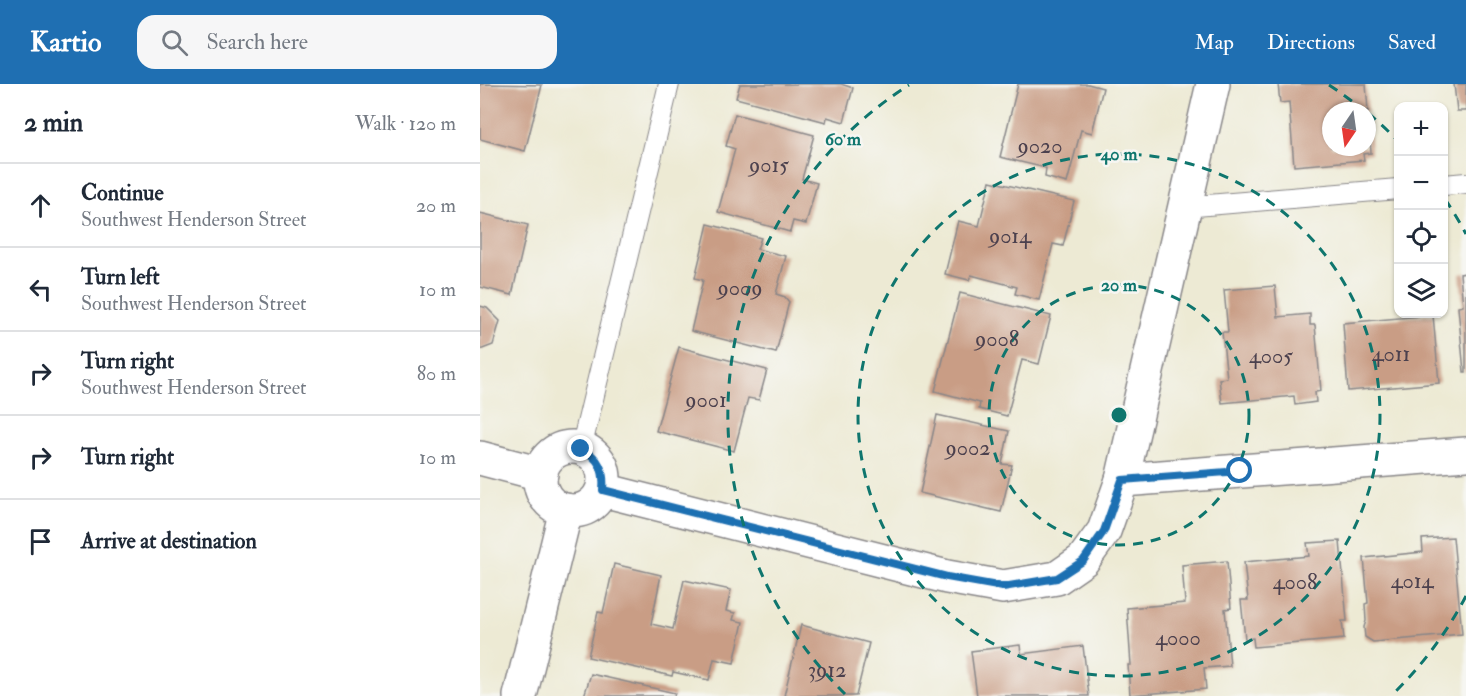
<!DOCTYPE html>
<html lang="en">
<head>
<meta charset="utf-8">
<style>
  body { margin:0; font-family:"IM FELL Double Pica",serif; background:#f6f6f7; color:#1f2937 }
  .controls { position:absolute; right:18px; top:18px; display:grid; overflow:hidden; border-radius:12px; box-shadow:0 2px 4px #0004 }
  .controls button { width:54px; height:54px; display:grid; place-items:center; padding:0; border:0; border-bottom:2px solid #e0e1e3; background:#fff; color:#1f2937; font:30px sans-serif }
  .compass { position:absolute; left:842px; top:18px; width:54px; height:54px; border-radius:50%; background:#fff; box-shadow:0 2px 4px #0004; rotate:193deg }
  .stop { position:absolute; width:18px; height:18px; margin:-14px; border:4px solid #1f6fb2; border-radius:50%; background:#fff }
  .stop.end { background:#1f6fb2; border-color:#fff; box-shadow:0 2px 6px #0008 }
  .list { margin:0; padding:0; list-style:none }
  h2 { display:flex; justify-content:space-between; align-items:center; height:78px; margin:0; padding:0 24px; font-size:26px }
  h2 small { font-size:20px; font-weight:400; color:#747a83 }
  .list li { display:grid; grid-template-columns:39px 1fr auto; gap:18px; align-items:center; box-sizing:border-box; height:84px; padding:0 24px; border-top:2px solid #e0e1e3 }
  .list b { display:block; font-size:22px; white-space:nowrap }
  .list p { margin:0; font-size:20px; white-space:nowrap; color:#747a83 }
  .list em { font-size:20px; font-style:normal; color:#747a83 }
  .icon { flex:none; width:33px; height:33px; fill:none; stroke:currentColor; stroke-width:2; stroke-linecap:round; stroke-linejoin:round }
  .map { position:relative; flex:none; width:986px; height:612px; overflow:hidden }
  header { display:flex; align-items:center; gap:36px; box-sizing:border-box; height:84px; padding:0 30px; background:#1f6fb2; color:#fff }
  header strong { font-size:28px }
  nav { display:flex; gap:33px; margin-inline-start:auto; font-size:21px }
  .search { width:420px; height:54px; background:#f6f6f7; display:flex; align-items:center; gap:15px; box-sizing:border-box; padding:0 21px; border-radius:18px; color:#747a83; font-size:22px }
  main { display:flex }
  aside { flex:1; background:#fff }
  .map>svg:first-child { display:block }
  .building { fill:#c99d85 }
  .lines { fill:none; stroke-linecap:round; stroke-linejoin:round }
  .lane-casing { stroke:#888688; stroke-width:22 }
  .street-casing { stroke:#888688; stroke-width:36 }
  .lane { stroke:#fff; stroke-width:20 }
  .street { stroke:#fff; stroke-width:33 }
  .route { stroke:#1f6fb2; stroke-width:8 }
  .ring { fill:none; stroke:#0f766e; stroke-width:3; stroke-dasharray:10 8 }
  .labels { text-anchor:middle; stroke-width:5; stroke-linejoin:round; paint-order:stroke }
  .number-label { font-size:22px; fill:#4c414e }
  .centre { fill:#0f766e; stroke:#f6f6f2; stroke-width:3 }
  .ring-label { font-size:18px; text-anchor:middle; font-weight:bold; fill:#0f766e; stroke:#f6f6f2; stroke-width:5; stroke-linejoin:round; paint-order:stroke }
</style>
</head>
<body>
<header>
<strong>Kartio</strong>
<div class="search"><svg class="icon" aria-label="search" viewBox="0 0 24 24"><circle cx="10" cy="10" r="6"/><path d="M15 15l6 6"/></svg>Search here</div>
<nav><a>Map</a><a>Directions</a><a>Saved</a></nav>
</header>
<main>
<aside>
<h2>2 min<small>Walk · 120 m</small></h2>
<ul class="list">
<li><svg class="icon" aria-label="ahead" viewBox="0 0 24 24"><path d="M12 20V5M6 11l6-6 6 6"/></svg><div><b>Continue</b><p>Southwest Henderson Street</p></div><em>20 m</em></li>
<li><svg class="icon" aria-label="left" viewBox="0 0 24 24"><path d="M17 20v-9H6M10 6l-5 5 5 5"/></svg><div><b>Turn left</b><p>Southwest Henderson Street</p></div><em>10 m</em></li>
<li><svg class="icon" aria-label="right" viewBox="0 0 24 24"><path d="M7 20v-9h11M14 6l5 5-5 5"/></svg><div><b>Turn right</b><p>Southwest Henderson Street</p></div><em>80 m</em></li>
<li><svg class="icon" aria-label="right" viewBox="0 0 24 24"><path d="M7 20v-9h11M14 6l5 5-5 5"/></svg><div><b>Turn right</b></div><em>10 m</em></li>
<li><svg class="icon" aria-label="arrive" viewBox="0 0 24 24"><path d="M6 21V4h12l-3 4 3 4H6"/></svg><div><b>Arrive at destination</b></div></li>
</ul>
</aside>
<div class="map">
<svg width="986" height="612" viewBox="0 0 986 612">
  <rect width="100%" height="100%" fill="#f6f6f2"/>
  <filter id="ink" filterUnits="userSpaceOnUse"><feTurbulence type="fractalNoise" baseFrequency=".0167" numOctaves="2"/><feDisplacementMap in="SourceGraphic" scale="12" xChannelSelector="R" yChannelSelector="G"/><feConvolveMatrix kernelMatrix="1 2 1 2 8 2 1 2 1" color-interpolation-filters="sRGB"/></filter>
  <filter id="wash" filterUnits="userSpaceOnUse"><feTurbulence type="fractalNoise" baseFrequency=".008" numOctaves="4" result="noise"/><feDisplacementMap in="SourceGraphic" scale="24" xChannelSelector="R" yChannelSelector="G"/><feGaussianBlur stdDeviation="1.35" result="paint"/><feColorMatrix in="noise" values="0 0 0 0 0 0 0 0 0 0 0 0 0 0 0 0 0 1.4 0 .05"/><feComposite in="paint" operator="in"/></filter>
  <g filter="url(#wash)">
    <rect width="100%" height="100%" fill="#edead4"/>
    <g id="blocks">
      <g class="building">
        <path d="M 0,0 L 62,1 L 45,67 L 0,55 Z"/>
        <path d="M 260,0 L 361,0 L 373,4 L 364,38 L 347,33 L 346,38 L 256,14 Z"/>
        <path d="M 538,0 L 608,0 L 623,4 L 612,49 L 601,46 L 587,99 L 565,93 L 566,84 L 520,73 Z"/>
        <path d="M 798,0 L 886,0 L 888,27 L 851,27 L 851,63 L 887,63 L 887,38 L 889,38 L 891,69 L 883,70 L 884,76 L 814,82 L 809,18 L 800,19 Z"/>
        <path d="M 974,0 L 986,0 L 986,27 L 977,27 Z"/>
        <path d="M 255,30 L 334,51 L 322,95 L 337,99 L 326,140 L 313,137 L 310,148 L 238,128 L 255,65 L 246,62 Z"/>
        <path d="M 510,97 L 594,117 L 583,162 L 573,160 L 559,216 L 535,210 L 537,203 L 491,191 L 489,196 L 465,190 L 478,137 L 499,142 Z"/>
        <path d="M 0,129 L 48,141 L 32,211 L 0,203 Z"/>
        <path d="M 228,140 L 281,154 L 277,165 L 306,172 L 296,210 L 305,213 L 309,218 L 296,269 L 211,247 L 223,196 L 215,194 Z"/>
        <path d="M 986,189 L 986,288 L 984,288 L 978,223 L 983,222 L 980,190 Z"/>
        <path d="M 795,202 L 798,233 L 830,230 L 830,241 L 835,241 L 841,307 L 835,308 L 836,318 L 815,321 L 814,312 L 742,319 L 739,295 L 747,294 L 742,248 L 748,248 L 744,206 Z"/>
        <path d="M 480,209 L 571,232 L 559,280 L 542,276 L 527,332 L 499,325 L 500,319 L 455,307 Z"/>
        <path d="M 0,222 L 7,224 L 20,237 L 13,261 L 0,266 Z"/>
        <path d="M 953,231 L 959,299 L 868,307 L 863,239 Z"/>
        <path d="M 199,263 L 287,286 L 279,316 L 268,314 L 254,367 L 176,347 Z"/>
        <path d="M 457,331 L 529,347 L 522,380 L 532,381 L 521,428 L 440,409 Z"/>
        <path d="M 973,453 L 982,550 L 893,558 L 885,553 L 884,543 L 886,537 L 885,520 L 888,519 L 884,474 L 943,468 L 942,455 Z"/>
        <path d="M 860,457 L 867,537 L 862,537 L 864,555 L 774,563 L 773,554 L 765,555 L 761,516 L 768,516 L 764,478 L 829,472 L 827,459 Z"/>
        <path d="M 747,477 L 751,524 L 745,525 L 750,582 L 724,584 L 726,605 L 650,611 L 648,581 L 651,581 L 647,524 L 705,519 L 702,481 Z"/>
        <path d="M 134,480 L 181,491 L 171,540 L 193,545 L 204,496 L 251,506 L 246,527 L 255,529 L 253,536 L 263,538 L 254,579 L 234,575 L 229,596 L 193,588 L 192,592 L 108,573 L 118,528 L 123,529 Z"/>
        <path d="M 321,541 L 389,559 L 376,612 L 304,612 Z"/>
        <path d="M 540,561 L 541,570 L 603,562 L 609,612 L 497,612 L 491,567 Z"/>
        <path d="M 111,590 L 195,609 L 194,612 L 104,612 Z"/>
      </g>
    </g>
  </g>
  <g filter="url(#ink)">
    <use href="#blocks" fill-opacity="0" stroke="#888688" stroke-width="1.5"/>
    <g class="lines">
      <defs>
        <g id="lane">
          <path d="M 964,101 L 986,99"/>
          <path d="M 704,123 L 918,105"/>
          <path d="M 101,365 L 189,0"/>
        </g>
        <g id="street">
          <circle cx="92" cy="395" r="32"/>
          <path d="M 0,374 L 61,390"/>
          <path d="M 642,396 L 733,0"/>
          <path d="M 123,406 L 467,493 L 523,503 L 577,494 L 603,476 L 624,447 L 642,396 L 986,370"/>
          <path d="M 40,612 L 86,426"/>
        </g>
      </defs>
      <use href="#lane" class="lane-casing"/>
      <use href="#street" class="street-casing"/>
      <use href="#lane" class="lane"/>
      <use href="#street" class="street"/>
    </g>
  </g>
  <g class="lines" filter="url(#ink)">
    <path class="route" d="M 101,365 C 119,373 125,386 123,406 L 467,493 L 523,503 L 577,494 L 603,477 L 624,447 L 642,396 L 760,387"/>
  </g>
  <g class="ring">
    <circle cx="639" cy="331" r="130"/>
    <circle cx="639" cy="331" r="261"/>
    <path d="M986 512A391 391 0 0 1 913 610M365 610A391 391 0 0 1 429 1M849 1A391 391 0 0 1 882 25M888 29A391 391 0 0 1 918 57M965 115A391 391 0 0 1 986 150"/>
  </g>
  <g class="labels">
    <g class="number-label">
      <text x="560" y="69">9020</text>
      <text x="289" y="88">9015</text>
      <text x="530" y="159">9014</text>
      <text x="260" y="211">9009</text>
      <text x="517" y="262">9008</text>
      <text x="911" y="277">4011</text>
      <text x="791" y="279">4005</text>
      <text x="226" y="323">9001</text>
      <text x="488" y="371">9002</text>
      <text x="932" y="504">4014</text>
      <text x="815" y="505">4008</text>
      <text x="698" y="561">4000</text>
      <text x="347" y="593">3912</text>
    </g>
  </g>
  <circle cx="639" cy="331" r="9" class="centre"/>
  <g class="ring-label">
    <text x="363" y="61">60 m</text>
    <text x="639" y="76">40 m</text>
    <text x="639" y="207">20 m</text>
  </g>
</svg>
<div class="controls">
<button>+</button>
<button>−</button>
<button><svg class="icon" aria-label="locate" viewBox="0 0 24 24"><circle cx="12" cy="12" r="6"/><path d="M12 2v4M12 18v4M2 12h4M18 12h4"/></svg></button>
<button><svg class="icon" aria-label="layers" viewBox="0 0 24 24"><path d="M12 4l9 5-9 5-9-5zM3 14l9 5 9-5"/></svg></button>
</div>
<svg class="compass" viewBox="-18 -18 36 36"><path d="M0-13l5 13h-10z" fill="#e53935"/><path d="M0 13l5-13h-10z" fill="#747a83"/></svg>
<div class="stop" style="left:760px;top:387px"></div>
<div class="stop end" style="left:101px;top:365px"></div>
</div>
</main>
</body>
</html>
